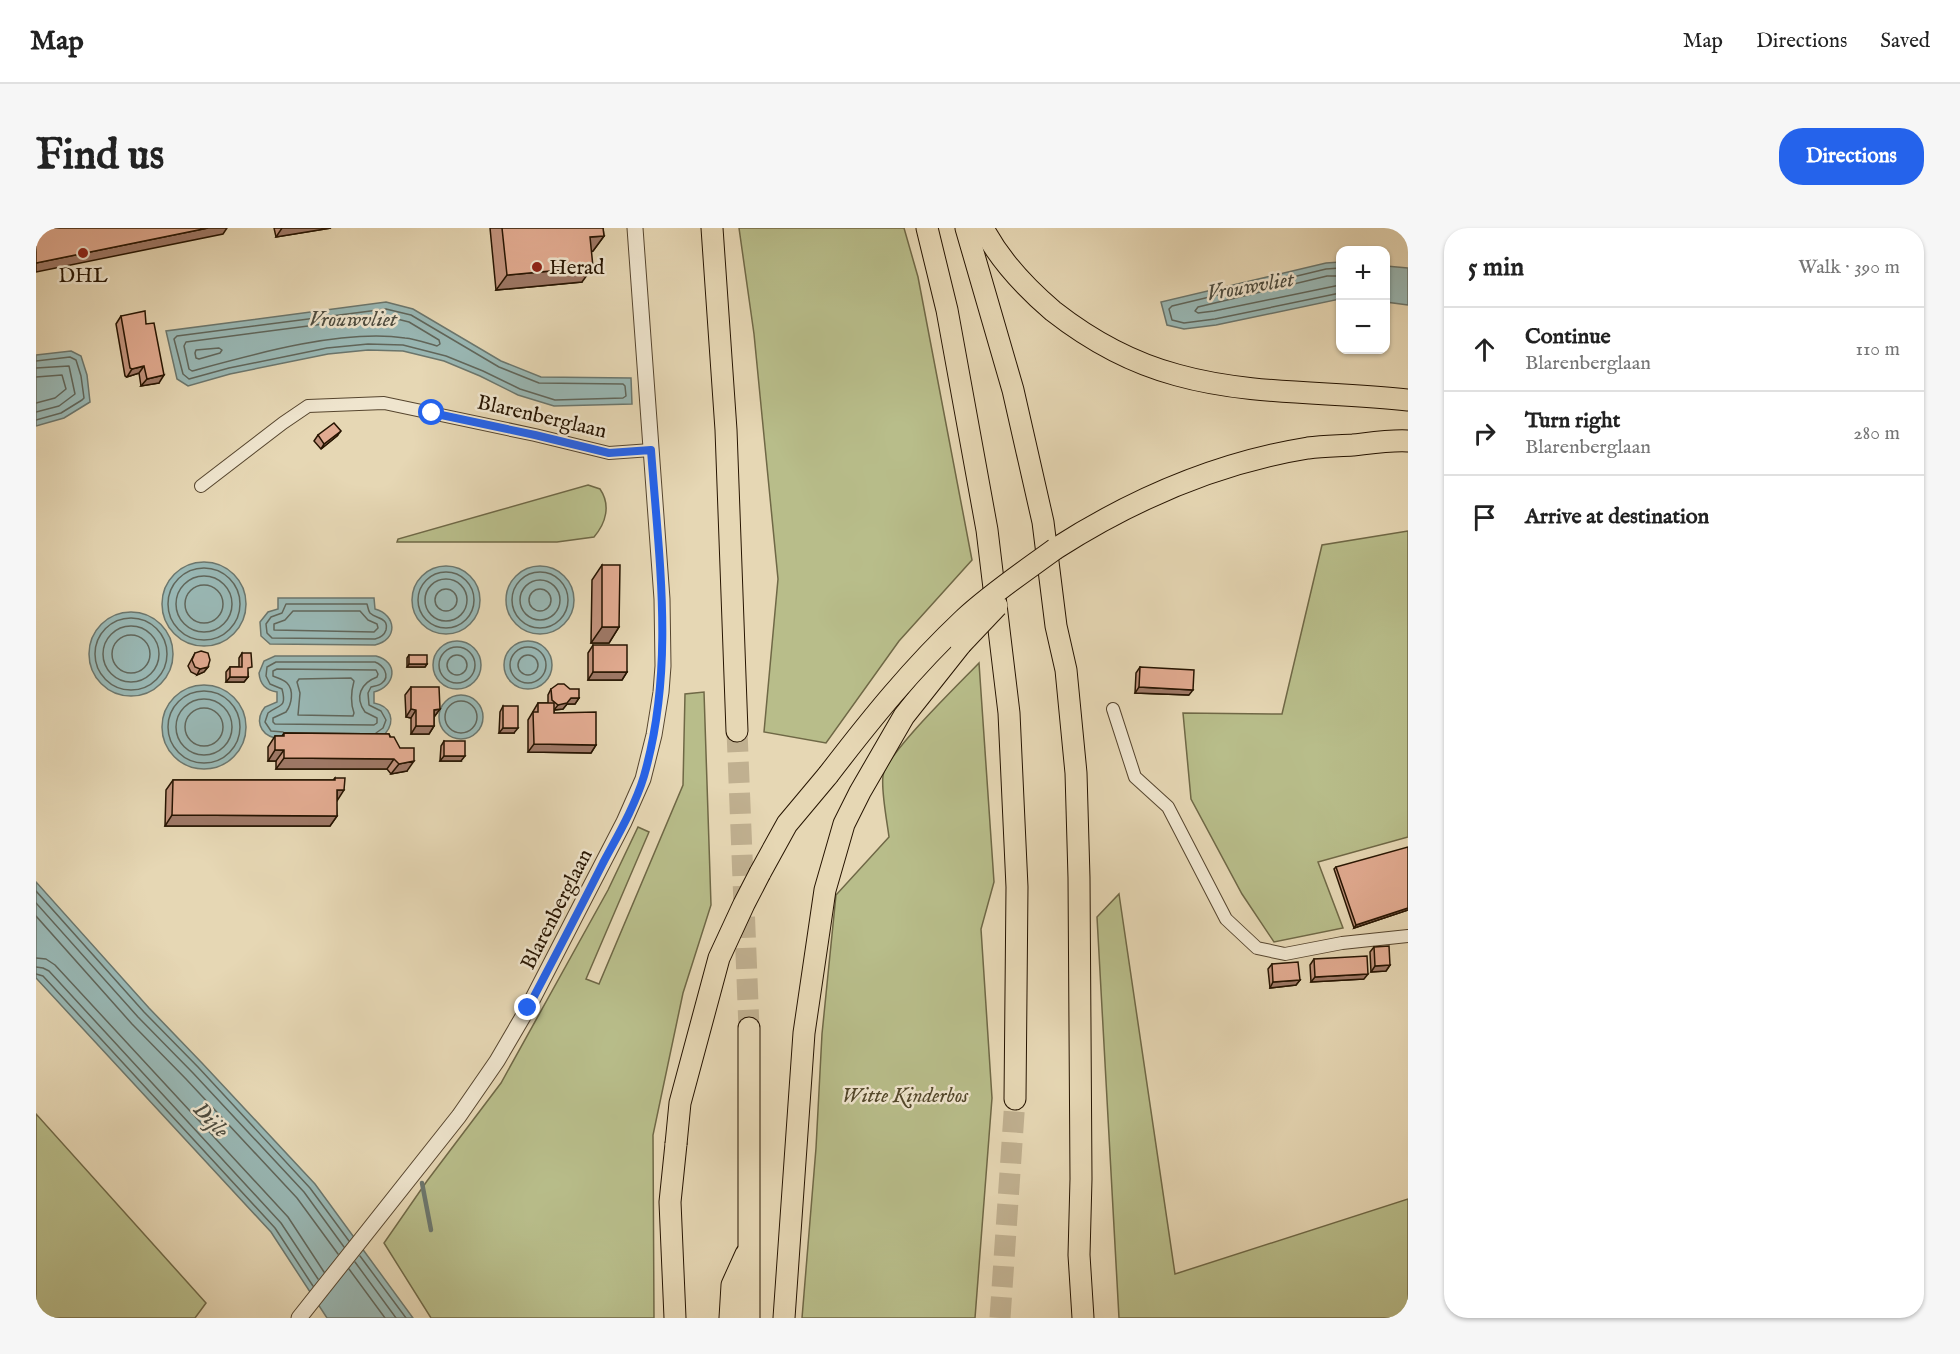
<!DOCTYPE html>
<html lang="en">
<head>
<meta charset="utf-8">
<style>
  body { margin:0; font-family:"IM FELL English",serif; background:#f6f6f6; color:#222 }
  .controls { position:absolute; right:18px; top:18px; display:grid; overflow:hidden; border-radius:12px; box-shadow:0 2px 4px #0004 }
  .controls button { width:54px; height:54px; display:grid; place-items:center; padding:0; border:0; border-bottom:2px solid #e0e0e0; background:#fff; color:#222; font:30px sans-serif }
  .stop { position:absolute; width:18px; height:18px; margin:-14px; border:4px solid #2563eb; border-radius:50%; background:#fff }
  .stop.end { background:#2563eb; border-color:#fff; box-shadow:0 2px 6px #0008 }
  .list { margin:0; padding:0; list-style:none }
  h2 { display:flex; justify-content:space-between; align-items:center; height:78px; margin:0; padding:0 24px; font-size:26px }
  h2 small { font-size:20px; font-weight:400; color:#767676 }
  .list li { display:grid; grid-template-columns:39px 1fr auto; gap:18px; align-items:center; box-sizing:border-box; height:84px; padding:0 24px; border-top:2px solid #e0e0e0 }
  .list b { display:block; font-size:22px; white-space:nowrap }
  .list p { margin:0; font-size:20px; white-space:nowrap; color:#767676 }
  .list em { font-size:20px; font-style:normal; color:#767676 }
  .icon { flex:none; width:33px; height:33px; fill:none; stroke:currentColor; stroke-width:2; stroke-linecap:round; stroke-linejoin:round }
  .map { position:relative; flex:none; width:1372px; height:1090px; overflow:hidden; border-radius:24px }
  header { display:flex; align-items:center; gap:36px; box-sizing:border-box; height:84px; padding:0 30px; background:#fff; border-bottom:2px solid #e0e0e0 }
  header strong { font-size:28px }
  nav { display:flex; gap:33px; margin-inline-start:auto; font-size:21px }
  .intro { display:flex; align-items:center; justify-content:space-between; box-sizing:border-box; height:144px; padding:0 36px }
  h1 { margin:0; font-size:42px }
  .button { padding:15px 27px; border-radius:24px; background:#2563eb; color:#fff; font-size:21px; font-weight:700 }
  main { display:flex; gap:36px; padding:0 36px }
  aside { flex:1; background:#fff; border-radius:24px; box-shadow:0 2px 4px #0004 }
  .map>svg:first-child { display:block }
  .green { fill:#b8bd8a; stroke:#6f6846; stroke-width:1.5 }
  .water { fill:#99b8b5; stroke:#6b766d; stroke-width:1.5 }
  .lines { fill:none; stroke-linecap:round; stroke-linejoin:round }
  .shore { stroke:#60665b; stroke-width:1.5 }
  .stream { stroke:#6b766d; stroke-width:4.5 }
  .motorway-tunnel { stroke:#c0b090; stroke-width:21; stroke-dasharray:21 10; stroke-linecap:butt }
  .minor-casing { stroke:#56452e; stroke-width:14 }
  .tertiary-casing { stroke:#56452e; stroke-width:17 }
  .motorway-casing { stroke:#261401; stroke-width:23 }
  .minor { stroke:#efe5ce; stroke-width:12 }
  .tertiary { stroke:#efe5ce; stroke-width:15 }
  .motorway { stroke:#e6d7b4; stroke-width:21 }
  .motorway-bridge-casing { stroke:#261401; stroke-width:23; stroke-linecap:butt }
  .motorway-bridge { stroke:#e6d7b4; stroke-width:21 }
  .wall { fill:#c2937d; stroke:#261401; stroke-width:1.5 }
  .shaded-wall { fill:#9e7866; stroke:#261401; stroke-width:1.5 }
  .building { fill:#e2ab91; stroke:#261401; stroke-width:1.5 }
  .route { stroke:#2563eb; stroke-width:8 }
  .poi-dot { fill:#8f2418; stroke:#efe5ce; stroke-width:2 }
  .labels { text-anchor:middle; stroke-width:5; stroke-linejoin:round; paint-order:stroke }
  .poi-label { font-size:21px; fill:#261401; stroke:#efe5ce; text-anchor:start }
  .street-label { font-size:21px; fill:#261401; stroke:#efe5ce }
  .park-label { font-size:21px; font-style:italic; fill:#52472a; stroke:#efe5ce }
  .water-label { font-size:22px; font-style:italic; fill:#4e4d40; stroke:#efe5ce }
</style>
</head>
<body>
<header>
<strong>Map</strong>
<nav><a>Map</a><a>Directions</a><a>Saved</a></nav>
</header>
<div class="intro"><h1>Find us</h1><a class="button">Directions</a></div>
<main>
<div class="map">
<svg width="1372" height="1090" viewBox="0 0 1372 1090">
  <rect width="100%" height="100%" fill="#e6d7b4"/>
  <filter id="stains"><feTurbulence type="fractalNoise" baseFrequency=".00333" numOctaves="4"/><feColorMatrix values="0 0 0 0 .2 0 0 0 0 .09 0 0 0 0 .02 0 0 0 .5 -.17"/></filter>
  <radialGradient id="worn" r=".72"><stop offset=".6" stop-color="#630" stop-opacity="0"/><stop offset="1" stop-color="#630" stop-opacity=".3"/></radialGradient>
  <g class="green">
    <path d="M 703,0 L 868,0 L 882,49 L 936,332 L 863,413 L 790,515 L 728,504 L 742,351 L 718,106 Z"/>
    <path d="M 552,257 L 564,261 C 575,277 570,295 558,309 L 521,314 L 361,314 L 362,311 Z"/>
    <path d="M 1372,303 L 1372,609 L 1282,634 L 1307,700 L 1238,714 L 1206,666 L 1155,571 L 1147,485 L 1246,486 L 1286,317 Z"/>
    <path d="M 943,435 L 958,654 L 945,701 L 956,870 L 939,1090 L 766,1090 L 780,920 L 786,806 L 800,667 L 853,609 C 851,593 845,563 847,548 C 849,527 925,454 943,435 Z"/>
    <path d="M 668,464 L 675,677 L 647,765 L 617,907 L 618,1090 L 395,1090 L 348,1015 L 391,953 L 465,855 L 572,662 L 602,599 L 613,604 L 550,751 L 563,756 L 647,557 L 649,466 Z"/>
    <path d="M 1083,666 L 1139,1046 L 1372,971 L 1372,1090 L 1083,1090 L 1061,689 Z"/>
    <path d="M 0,886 L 170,1075 L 159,1090 L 0,1090 Z"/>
  </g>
  <g class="water">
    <path d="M 1304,34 L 1304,71 L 1180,97 L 1148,101 L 1131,97 L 1125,74 L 1290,35 Z"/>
    <path d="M 1350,38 L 1372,40 L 1372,77 L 1350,74 Z"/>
    <path d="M 350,74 L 377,81 L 465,133 L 505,149 L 595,150 L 596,176 L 518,178 L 482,167 L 444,148 L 408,133 L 367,123 L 332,122 L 292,126 L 194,146 L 152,158 L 141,151 L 130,103 Z"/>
    <path d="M 35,123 L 45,128 L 51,147 L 54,174 L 28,190 L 0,198 L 0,127 Z"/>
    <circle cx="168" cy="376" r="42"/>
    <circle cx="410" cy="372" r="34"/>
    <circle cx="504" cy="372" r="34"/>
    <path d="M 242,370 L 338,370 L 339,381 C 361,387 362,412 339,417 L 234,416 L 225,408 L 224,394 L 232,384 L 242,381 Z"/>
    <circle cx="95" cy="426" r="42"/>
    <circle cx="492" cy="437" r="24"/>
    <circle cx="421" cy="437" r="24"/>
    <path d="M 239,428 L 340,428 C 363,434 360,458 338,464 L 338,475 C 355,478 360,493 349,506 L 239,510 C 223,506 219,491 229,479 L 241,474 L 241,464 C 230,462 224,457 223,445 L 228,433 Z"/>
    <circle cx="168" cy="499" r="42"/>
    <circle cx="425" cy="489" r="22"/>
    <path d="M 0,654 L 113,780 L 166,835 L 279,956 L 377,1090 L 291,1090 L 235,1004 L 0,750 Z"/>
  </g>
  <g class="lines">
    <g class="shore">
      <path d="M 1304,40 L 1290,41 L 1136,78 L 1133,81 L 1136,92 L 1148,95 L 1179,91 L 1304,65"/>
      <path d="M 1304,48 L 1291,48 L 1162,79 L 1159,83 L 1162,85 L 1178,83 L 1304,57"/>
      <path d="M 350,81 L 375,87 L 463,139 L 503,155 L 587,156 L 589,158 L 590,168 L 587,170 L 519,172 L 484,161 L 447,143 L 410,128 L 367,117 L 332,116 L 291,120 L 193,140 L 153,151 L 147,146 L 138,111 L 141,108 Z"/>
      <path d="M 349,88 L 373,94 L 403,112 L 404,116 L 401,118 C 390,115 380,111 369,110 C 306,101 218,126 156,143 L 153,141 L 148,118 L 150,114 Z"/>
      <path d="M 183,120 L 186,122 L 184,125 L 163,131 L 160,130 L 159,125 L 160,122 Z"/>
      <path d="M 0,133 L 34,129 L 40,132 L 45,148 L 48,170 L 46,172 L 25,185 L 0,192"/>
      <path d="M 0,140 L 33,138 L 39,166 L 23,178 L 0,184"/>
      <path d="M 0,149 L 26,147 L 30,161 L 19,170 L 0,175"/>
      <circle cx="168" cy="376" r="36"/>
      <circle cx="410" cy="372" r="28"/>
      <circle cx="504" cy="372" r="28"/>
      <circle cx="168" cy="376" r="28"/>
      <circle cx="410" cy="372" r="21"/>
      <circle cx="504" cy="372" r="20"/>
      <circle cx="168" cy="376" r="19"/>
      <circle cx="410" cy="372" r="11"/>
      <circle cx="504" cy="372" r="11"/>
      <path d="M 250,376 L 331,376 C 332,379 332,382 334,385 C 340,391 353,389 350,402 C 348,408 344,410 339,411 L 236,410 L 231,405 L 230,396 L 235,389 L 246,385 Z"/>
      <path d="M 257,383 L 324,383 L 332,392 L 341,396 L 342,400 L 338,404 L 238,402 L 238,396 L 249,392 Z"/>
      <circle cx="95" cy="426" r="36"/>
      <circle cx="95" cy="426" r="28"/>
      <circle cx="95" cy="426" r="19"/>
      <circle cx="492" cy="437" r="18"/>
      <circle cx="421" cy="437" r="18"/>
      <circle cx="492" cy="437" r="10"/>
      <circle cx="421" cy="437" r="10"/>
      <path d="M 241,441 L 340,442 L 342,446 L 341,449 C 325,455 318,469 329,484 L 341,490 L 341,495 L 338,497 L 239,496 L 237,494 L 237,490 L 250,484 C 256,476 258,462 251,455 C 247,451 241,450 237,448 L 237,443 Z"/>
      <path d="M 315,450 L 318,453 C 315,464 314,474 318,485 L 317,488 L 262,487 L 264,465 L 261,454 L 263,451 Z"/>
      <circle cx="168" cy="499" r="36"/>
      <circle cx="168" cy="499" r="28"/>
      <circle cx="425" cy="489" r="16"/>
      <circle cx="168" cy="499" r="19"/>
      <path d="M 247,504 L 235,503 L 229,494 L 232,485 C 244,476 251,480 246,461 L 234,456 L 230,448 L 231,439 L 240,434 L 339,434 C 347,437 355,448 346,455 C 343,458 338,458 335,459 L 332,465 L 333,477 L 345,483 L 350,492 L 347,500 L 340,505"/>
      <path d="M 0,663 L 108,784 L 162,839 L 274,960 L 313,1013"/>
      <path d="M 0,675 L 102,789 L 157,845 L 268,964 L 308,1019"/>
      <path d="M 0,688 L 96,796 L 150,851 L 261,970 L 302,1026"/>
      <path d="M 0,730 L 10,731 L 19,737 L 252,989 L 288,1044"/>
      <path d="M 0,739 L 7,740 L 13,743 L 245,995 L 282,1051"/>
      <path d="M 0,746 L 7,748 L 239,1000 L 277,1058"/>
      <path d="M 324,1028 L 370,1090"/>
      <path d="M 319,1034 L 360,1090"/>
      <path d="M 313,1041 L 349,1090"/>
    </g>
    <path class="stream" d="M 386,955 L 395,1002"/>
    <g class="motorway-tunnel">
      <path d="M 701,503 L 713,800"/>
      <path d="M 964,1090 L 979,871"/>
    </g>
    <defs>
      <g id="minor">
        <path d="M 165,258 L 247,195 L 272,178 L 348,175 L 499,207 L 573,225 L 615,222"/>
        <path d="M 1077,481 L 1099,549 L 1132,579 L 1190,691 L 1221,720 L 1249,726 L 1306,715 L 1372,708"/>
      </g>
      <path id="tertiary" d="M 263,1090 L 423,888 L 461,833 L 492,780 L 544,679 L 588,594 L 607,551 L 618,507 L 625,464 L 627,438 L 626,371 L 599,0"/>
      <g id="motorway">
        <path d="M 676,0 L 690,202 L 701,503"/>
        <path d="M 891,0 L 911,82 L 951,302 L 973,485 L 981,659 L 979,871"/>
        <path d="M 930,0 L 977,162 L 1007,294 L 1020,398 L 1030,442 L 1040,545 L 1043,650 L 1045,951 L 1043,1027 L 1047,1090"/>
        <path d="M 947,0 C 964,33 989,59 1017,83 C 1054,112 1096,135 1141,147 C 1216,168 1296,163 1372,172"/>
        <path d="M 1019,321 C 1097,271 1180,235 1272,220 C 1287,218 1302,218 1317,217 C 1335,215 1354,212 1372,213"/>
        <path d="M 724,645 L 751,596 L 792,547"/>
        <path d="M 639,1090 L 634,974 L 640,916"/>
        <path d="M 694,1090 L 696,1057 L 710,1026"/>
        <path d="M 713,1090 L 713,800"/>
        <path d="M 748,1090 L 768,805 L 789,662 L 808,596 L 824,564 L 868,488 L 925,416"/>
      </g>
    </defs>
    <use href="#minor" class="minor-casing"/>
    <use href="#tertiary" class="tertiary-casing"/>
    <use href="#motorway" class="motorway-casing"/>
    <use href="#minor" class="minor"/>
    <use href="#tertiary" class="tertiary"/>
    <use href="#motorway" class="motorway"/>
    <defs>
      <g id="motorway-bridge">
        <path d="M 925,416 L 961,378"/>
        <path d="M 792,547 C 835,491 876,440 928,391 C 956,365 989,343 1019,321"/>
        <path d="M 640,916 L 644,875 L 683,730 L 708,676 L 724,645"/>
      </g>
    </defs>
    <use href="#motorway-bridge" class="motorway-bridge-casing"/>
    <use href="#motorway-bridge" class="motorway-bridge"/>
  </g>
  <g class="wall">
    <path d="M 238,0 L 295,0 L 240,9 Z"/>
    <path d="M 454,0 L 567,0 L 568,8 L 557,23 L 555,24 L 546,54 L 460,62 Z"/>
    <path d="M 85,88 L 110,96 L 123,155 L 105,158 L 103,145 L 91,149 L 89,148 L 80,96 Z"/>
    <path d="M 282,207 L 301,208 L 285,221 L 278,213 Z"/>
    <path d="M 566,337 L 583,399 L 573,415 L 555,415 L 556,352 Z"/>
    <path d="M 557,417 L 591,444 L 586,452 L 552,452 L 552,425 Z"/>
    <path d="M 159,425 L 172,439 L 168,444 L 161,447 L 155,444 L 152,438 Z"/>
    <path d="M 206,425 L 212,445 L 212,449 L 208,454 L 190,454 L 190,444 L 194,439 L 203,439 L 203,430 Z"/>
    <path d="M 373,427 L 391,436 L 389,439 L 371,439 L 371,430 Z"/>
    <path d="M 1104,439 L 1153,467 L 1099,465 L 1100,445 Z"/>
    <path d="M 375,459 L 404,481 L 398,489 L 398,498 L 393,506 L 375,506 L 375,490 L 370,489 L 369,467 Z"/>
    <path d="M 515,461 L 543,470 L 539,476 L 531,476 L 527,481 L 518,482 L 518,485 L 560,517 L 555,525 L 492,524 L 492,492 L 502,475 L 512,475 L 512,467 Z"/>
    <path d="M 467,478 L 478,505 L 463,505 L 464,484 Z"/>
    <path d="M 248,505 L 353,506 L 371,543 L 355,546 L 351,541 L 240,541 L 240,533 L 232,533 L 232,519 L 239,508 L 246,508 Z"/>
    <path d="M 408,513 L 425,533 L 404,533 L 405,518 Z"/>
    <path d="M 299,550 L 301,588 L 294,598 L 129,598 L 130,562 L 137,552 L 297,552 Z"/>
    <path d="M 1300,639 L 1372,682 L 1318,700 L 1298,641 Z"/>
    <path d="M 1338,719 L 1354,737 L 1350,743 L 1335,744 L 1334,724 Z"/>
    <path d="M 1278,731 L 1328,751 L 1275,754 L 1274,737 Z"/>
    <path d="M 1236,736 L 1264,752 L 1260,757 L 1234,760 L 1232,741 Z"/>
  </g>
  <g class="shaded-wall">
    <path d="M 172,0 L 191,0 L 187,6 L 0,44 L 0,35 Z"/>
    <path d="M 246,0 L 295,0 L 240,9 Z"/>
    <path d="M 568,8 L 557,23 L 543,25 L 554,9 Z"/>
    <path d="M 557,39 L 546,54 L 460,62 L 471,47 Z"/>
    <path d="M 108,138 L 103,145 L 91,149 L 96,141 Z"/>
    <path d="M 128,147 L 123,155 L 105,158 L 111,151 Z"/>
    <path d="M 305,203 L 301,208 L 285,221 L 288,216 Z"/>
    <path d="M 566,399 L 583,399 L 573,415 L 555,415 Z"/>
    <path d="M 373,436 L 391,436 L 389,439 L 371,439 Z"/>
    <path d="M 172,439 L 168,444 L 161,447 L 164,441 Z"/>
    <path d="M 557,444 L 591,444 L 586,452 L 552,452 Z"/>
    <path d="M 194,449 L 212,449 L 208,454 L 190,454 Z"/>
    <path d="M 1103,459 L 1157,462 L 1153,467 L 1099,465 Z"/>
    <path d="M 535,470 L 543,470 L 539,476 L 531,476 L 527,481 L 518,482 L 522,477 Z"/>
    <path d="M 375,481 L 380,482 L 375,490 L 370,489 Z"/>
    <path d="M 404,481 L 398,489 L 398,482 Z"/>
    <path d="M 380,498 L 398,498 L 393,506 L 375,506 Z"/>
    <path d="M 467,500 L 482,500 L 478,505 L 463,505 Z"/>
    <path d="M 498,516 L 560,517 L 555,525 L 492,524 Z"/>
    <path d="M 239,522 L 248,522 L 240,533 L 232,533 Z"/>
    <path d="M 408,528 L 429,528 L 425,533 L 404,533 Z"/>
    <path d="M 248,530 L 358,531 L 351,541 L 240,541 Z"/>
    <path d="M 378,533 L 371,543 L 355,546 L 363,536 Z"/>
    <path d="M 301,562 L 308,562 L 301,573 Z"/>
    <path d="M 136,587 L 301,588 L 294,598 L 129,598 Z"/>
    <path d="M 1372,680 L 1372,682 L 1318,700 L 1320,697 Z"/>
    <path d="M 1354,737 L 1350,743 L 1335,744 L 1339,738 Z"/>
    <path d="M 1332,746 L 1328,751 L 1275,754 L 1279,749 Z"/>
    <path d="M 1264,752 L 1260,757 L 1234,760 L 1237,754 Z"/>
  </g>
  <g class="building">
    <path d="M 0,0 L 172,0 L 0,35 Z"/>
    <path d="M 466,0 L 567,0 L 568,8 L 554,9 L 557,39 L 471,47 Z"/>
    <path d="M 109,83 L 110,96 L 118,95 L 128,147 L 111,151 L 108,138 L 96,141 L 94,140 L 85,88 Z"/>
    <path d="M 298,195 L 305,203 L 288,216 L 282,207 Z"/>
    <path d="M 566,337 L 584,337 L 583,399 L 566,399 Z"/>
    <rect x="557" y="417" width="34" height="27"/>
    <path d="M 165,423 L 172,425 L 174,432 L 172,439 L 164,441 L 159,439 L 156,432 L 159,425 Z"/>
    <path d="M 206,425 L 215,425 L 216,439 L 212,440 L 212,449 L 194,449 L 194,439 L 206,439 Z"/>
    <rect x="373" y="427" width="18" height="9"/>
    <path d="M 1104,439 L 1158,442 L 1157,462 L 1103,459 Z"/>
    <path d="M 522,456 L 528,456 L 534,461 L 543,461 L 543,470 L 535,470 L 531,475 L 522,477 L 516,472 L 515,461 Z"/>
    <path d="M 375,459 L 403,459 L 404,481 L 398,482 L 398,498 L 380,498 L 380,482 L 375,481 Z"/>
    <path d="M 502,475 L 518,475 L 518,485 L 560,484 L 560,517 L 498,516 L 497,484 L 502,484 Z"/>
    <rect x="467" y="478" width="15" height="22"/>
    <path d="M 248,505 L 353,506 L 354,509 L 358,509 L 364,520 L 378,520 L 378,533 L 363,536 L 358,531 L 248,530 L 248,522 L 239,522 L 239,508 L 248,508 Z"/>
    <rect x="408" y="513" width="21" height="15"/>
    <path d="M 299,550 L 309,550 L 308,562 L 301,562 L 301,588 L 136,587 L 137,552 L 299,552 Z"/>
    <path d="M 1372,619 L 1372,680 L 1320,697 L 1300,639 Z"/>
    <path d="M 1353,718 L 1354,737 L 1339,738 L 1338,719 Z"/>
    <path d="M 1331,728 L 1332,746 L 1279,749 L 1278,731 Z"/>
    <path d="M 1262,734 L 1264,752 L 1237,754 L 1236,736 Z"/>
  </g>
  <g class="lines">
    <path class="route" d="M 396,185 L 499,207 L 573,225 L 615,222 C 623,332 639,440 608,548 C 599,578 582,607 567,635 C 543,683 517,732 492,780"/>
  </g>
  <g class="poi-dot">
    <circle cx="47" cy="25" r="6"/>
    <circle cx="501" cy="39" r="6"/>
  </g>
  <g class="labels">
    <g class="poi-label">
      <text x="513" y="46">Herad</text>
      <text x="47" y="54" text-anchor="middle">DHL</text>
    </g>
    <g class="street-label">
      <text transform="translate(506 188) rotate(13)" y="7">Blarenberglaan</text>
      <text transform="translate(520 681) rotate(-63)" y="7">Blarenberglaan</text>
    </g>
    <g class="park-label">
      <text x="869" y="874">Witte Kinderbos</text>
    </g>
    <g class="water-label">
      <text transform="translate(1214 57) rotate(-10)" y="8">Vrouwvliet</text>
      <text x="317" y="98">Vrouwvliet</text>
      <text transform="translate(176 891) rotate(46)" y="8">Dijle</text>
    </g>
  </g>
  <rect width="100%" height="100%" filter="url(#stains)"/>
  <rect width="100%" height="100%" fill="url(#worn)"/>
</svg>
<div class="controls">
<button>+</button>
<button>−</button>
</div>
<div class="stop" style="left:396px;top:185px"></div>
<div class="stop end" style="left:492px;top:780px"></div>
</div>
<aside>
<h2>5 min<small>Walk · 390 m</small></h2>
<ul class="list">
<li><svg class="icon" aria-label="ahead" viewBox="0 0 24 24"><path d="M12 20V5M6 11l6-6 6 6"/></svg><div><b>Continue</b><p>Blarenberglaan</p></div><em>110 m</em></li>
<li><svg class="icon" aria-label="right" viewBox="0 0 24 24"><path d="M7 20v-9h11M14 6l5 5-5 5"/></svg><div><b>Turn right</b><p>Blarenberglaan</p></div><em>280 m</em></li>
<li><svg class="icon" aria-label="arrive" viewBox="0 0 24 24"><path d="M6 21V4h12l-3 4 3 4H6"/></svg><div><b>Arrive at destination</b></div></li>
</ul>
</aside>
</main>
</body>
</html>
